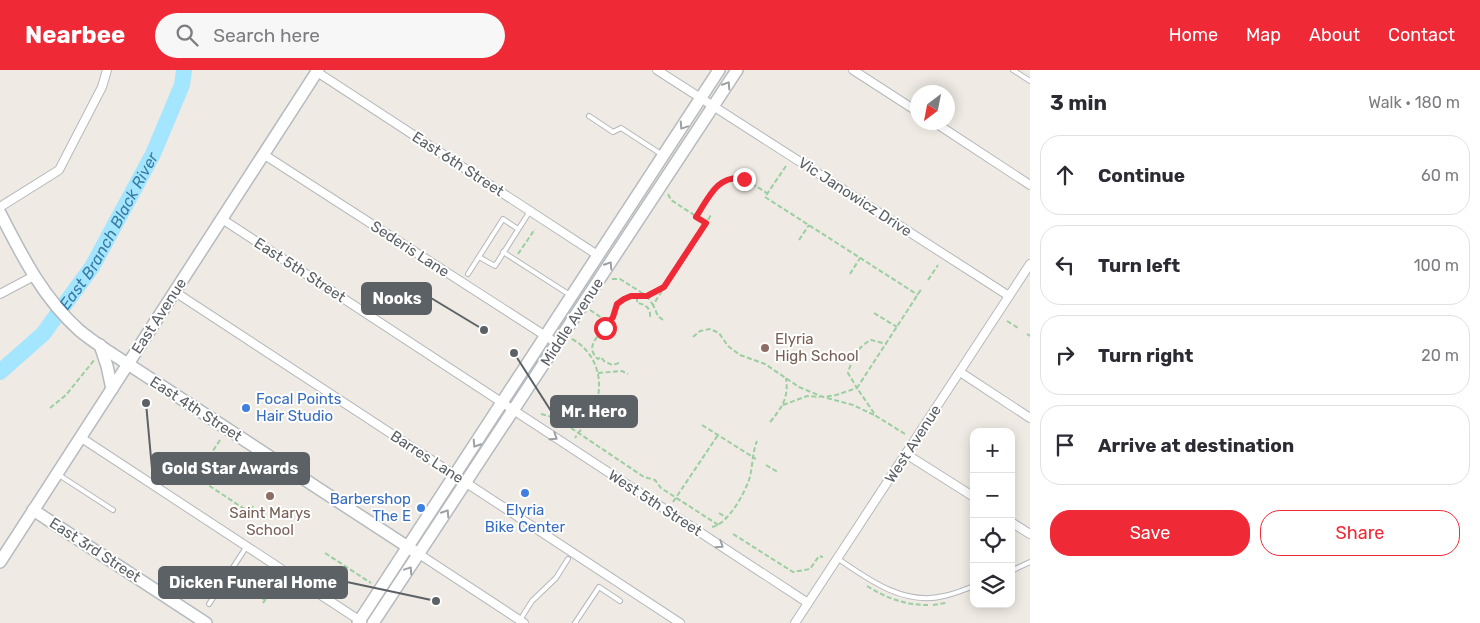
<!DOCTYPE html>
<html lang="en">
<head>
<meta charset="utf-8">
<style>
  body { margin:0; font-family:Rubik,sans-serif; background:#f7f7f7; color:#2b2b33 }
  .controls { position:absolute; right:15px; bottom:15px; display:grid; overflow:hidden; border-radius:10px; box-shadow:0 2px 12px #0003 }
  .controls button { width:45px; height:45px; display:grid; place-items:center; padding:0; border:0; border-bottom:1px solid #e1e1e2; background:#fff; color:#2b2b33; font:25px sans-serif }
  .compass { position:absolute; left:910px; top:15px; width:45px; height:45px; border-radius:50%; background:#fff; box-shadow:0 2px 12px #0003; rotate:212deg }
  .stop { position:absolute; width:15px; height:15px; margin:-11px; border:4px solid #f02937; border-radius:50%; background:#fff }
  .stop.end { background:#f02937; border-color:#fff; box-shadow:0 1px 5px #0008 }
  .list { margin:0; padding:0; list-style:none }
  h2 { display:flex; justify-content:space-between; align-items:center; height:65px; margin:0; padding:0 20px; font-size:21px }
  h2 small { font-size:16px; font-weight:400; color:#7c7c81 }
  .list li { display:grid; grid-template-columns:32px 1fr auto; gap:15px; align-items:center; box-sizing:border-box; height:80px; margin:0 10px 10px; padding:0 10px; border:1px solid #e1e1e2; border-radius:20px }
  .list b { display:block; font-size:19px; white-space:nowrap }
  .list em { font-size:16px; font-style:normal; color:#7c7c81 }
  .actions { display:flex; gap:10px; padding:15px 20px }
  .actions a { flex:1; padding:11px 0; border:1px solid #f02937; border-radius:20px; text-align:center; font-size:18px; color:#f02937 }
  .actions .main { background:#f02937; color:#fff }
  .icon { flex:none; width:28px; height:28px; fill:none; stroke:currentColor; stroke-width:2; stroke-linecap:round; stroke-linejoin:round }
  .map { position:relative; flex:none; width:1030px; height:553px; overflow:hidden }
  header { display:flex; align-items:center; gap:30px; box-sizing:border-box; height:70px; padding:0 25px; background:#f02937; color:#fff }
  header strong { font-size:24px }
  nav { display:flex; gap:28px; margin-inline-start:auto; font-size:18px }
  .search { width:350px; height:45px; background:#f7f7f7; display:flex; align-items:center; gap:12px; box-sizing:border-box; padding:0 18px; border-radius:28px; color:#7c7c81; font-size:19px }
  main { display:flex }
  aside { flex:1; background:#fff }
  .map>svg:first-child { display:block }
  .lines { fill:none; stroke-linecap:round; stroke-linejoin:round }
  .river { stroke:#a4e5ff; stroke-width:16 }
  .lane-casing { stroke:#b5b8bc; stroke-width:6 }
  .street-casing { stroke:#b5b8bc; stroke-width:10 }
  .secondary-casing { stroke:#b5babf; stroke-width:14 }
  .path { stroke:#9bcea1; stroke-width:2; stroke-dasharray:5 2.5; stroke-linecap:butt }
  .lane { stroke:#fff; stroke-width:4 }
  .street { stroke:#fff; stroke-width:8 }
  .secondary { stroke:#fff; stroke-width:11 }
  .oneway { stroke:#9da0a3 }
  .route { stroke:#f02937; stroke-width:6 }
  .education-dot { fill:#8d6e63; stroke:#fff; stroke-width:2 }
  .shop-dot { fill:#3f7fe0; stroke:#fff; stroke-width:2 }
  .labels { text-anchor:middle; stroke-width:4; stroke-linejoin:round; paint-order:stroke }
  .street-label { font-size:15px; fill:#5c6165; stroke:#fff }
  .education-label { font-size:15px; fill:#785e54; stroke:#fff; text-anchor:start }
  .shop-label { font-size:15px; fill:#366cbe; stroke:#fff; text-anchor:start }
  .water-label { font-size:16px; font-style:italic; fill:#377ca3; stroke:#fff }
  .leader { fill:none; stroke:#5c6165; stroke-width:2 }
  .callout-dot { fill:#5c6165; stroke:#fff; stroke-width:2 }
  .callout { fill:#5c6165; stroke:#5c6165; stroke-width:2 }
  .callout-label { font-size:16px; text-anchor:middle; font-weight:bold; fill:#fff }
</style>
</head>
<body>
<header>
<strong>Nearbee</strong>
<div class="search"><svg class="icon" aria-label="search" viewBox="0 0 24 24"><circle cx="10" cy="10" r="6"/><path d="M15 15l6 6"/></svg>Search here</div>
<nav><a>Home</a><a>Map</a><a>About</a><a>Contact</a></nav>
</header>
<main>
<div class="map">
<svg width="1030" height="553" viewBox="0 0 1030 553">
  <rect width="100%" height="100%" fill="#efebe4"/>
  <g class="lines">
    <path class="river" id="s1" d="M 0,302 L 43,264 L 92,197 L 153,84 L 182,15 L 184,0"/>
    <defs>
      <g id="lane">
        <path d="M 1013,0 L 1030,11"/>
        <path d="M 589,46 L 613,62 L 621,58 L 661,84"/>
        <path d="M 503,182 L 570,225"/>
        <path d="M 479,187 L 495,196 L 530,141"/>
        <path d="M 468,204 L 503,149 L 518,159"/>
        <path d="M 59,405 L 113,440"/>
        <path d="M 837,488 C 869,510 904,536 944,526 C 954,524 964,520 974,516"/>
        <path d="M 1011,501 L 1030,492"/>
        <path d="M 209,534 L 247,476"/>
        <path d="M 520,550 L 532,531 L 556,508 L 568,489"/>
        <path d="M 575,553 L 599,517 L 620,531"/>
      </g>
      <g id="street">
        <path d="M 657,0 L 1009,226"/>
        <path d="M 853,0 L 918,42"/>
        <path d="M 317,2 L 599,186"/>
        <path d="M 934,52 L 1030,115"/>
        <path d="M 263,84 L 558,274"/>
        <path d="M 0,137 L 59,100 L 102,17 L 107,0"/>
        <path d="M 222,149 L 808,533"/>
        <path d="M 175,222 L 680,553"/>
        <path d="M 0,224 L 34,206"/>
        <path d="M 960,302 L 1030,348"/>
        <path d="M 80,367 L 362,552"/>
        <path d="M 906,384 L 974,427"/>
        <path d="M 1011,452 L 1030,464"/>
        <path d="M 419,484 L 524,553"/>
        <path d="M 795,553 L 1030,194"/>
      </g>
      <g id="secondary">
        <path d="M 0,143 C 22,186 43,228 80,261 C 95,273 112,284 128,294 L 414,481"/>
        <path d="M 100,275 L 107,296 L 112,319"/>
        <path d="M 33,440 L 206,553"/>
        <path d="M 0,492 L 318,0"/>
        <path d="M 358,553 L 719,0"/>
        <path d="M 373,553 L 737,0"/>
      </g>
    </defs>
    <use href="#lane" class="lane-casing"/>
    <use href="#street" class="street-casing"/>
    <use href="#secondary" class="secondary-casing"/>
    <g class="path">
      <path d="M 786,96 L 765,127 L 918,225"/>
      <path d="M 668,124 L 671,130 L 705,152"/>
      <path d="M 696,147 C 720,110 725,94 768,124"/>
      <path d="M 799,170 L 809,155"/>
      <path d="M 518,184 L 535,159"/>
      <path d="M 850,204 L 860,188"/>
      <path d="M 612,209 L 620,209 L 647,226 L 662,218"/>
      <path d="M 928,210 L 938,195"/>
      <path d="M 637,227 L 637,233 C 645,234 651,238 650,247"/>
      <path d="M 590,240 L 617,258"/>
      <path d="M 874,243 L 897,257"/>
      <path d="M 663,250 L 658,246 L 653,235 L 711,145"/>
      <path d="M 1007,251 L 1018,258"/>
      <path d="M 1027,264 L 1030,266"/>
      <path d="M 693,267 L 700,261 L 710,259 L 719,263 L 728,276 L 740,285 L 765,294 L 799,317 L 823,327 L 836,325 L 857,318 L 848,303 C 852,289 857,277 871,270 L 886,274"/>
      <path d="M 572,269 C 596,282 606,312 594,338 C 590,348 582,358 575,368"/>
      <path d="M 619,293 L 612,295 L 604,291 L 601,287 L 598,289 C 581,274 606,261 612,249 C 616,241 615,234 624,229 C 630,225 640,227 647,226 L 653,235"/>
      <path d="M 598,303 L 622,301 L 628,304"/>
      <path d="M 827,328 L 853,335 L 874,345"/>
      <path d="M 783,335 L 807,326 L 820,327"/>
      <path d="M 50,338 L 66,325 L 95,289"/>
      <path d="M 541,344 L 556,348 L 563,352"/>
      <path d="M 770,352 C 782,338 789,327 786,308"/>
      <path d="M 702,355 L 756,389"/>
      <path d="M 571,358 L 644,407 L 655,410 L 661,418 L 720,456"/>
      <path d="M 905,364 L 876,346 L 857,318 L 922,218"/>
      <path d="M 220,370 L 196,407 L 249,442 L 253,436"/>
      <path d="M 766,395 L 778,402"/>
      <path d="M 673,432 L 718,365"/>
      <path d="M 719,443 L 727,448"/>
      <path d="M 712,457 C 728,454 744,424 749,410 C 753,397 752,383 757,371"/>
      <path d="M 733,464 L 793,502 L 810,499 L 819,486 L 823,487"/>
      <path d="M 325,483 L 371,513"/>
      <path d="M 235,510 L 265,530"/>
      <path d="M 867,516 C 886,528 905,535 928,535"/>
      <path d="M 271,520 L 276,524"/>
      <path d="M 263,533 L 280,508"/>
      <path d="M 933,535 L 946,533"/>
    </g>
    <use href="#lane" class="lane"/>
    <use href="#street" class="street"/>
    <use href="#secondary" class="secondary"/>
  </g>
  <defs><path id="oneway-chevron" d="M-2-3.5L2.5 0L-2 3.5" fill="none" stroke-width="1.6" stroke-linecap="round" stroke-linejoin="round" transform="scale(1.25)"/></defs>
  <g class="oneway">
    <use href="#oneway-chevron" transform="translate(727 15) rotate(-57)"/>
    <use href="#oneway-chevron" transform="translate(683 56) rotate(124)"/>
    <use href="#oneway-chevron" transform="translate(609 195) rotate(-57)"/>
    <use href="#oneway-chevron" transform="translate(554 367) rotate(33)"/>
    <use href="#oneway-chevron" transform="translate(476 374) rotate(123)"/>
    <use href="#oneway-chevron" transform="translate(446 443) rotate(-57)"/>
    <use href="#oneway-chevron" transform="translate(720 475) rotate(33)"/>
    <use href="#oneway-chevron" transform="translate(409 500) rotate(-56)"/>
  </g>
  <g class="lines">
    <path class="route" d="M 605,258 L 613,247 L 617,234 L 624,229 L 631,226 L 647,226 L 664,217 L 706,153 L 696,147 C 708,129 718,103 744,109"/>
  </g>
  <g class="education-dot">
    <circle cx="765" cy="278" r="5"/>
    <circle cx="270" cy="426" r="5"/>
  </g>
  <g class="shop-dot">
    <circle cx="246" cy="338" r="5"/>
    <circle cx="525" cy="423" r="5"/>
    <circle cx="421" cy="438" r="5"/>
  </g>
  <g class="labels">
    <g class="street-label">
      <text transform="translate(458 94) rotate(33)" y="5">East 6th Street</text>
      <text transform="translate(855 127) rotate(33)" y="5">Vic Janowicz Drive</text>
      <text transform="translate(410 179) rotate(33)" y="5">Sederis Lane</text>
      <text transform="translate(300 200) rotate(33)" y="5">East 5th Street</text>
      <text transform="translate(159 246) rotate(-57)" y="5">East Avenue</text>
      <text transform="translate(572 252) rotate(-57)" y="5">Middle Avenue</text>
      <text transform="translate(196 339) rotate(33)" y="5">East 4th Street</text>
      <text transform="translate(913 374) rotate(-57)" y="5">West Avenue</text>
      <text transform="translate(427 387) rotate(33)" y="5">Barres Lane</text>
      <text transform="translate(655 433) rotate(33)" y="5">West 5th Street</text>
      <text transform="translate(95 480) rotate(33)" y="5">East 3rd Street</text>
    </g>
    <g class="education-label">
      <text x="775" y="274">Elyria<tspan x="775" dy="17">High School</tspan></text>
      <text x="270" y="448" text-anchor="middle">Saint Marys<tspan x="270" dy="17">School</tspan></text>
    </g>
    <g class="shop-label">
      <text x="256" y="334">Focal Points<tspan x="256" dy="17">Hair Studio</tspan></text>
      <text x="411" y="434" text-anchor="end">Barbershop<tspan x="411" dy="17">The E</tspan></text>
      <text x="525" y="445" text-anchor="middle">Elyria<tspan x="525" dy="17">Bike Center</tspan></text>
    </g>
    <g class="water-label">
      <text dy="6" stroke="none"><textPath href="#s1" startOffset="180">East Branch Black River</textPath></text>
    </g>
  </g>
  <path class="leader" d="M484 260L431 228M514 283L551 341M146 333L152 399M436 531L347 512"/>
  <g class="callout-dot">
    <circle cx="484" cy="260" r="5"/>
    <circle cx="514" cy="283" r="5"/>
    <circle cx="146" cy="333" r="5"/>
    <circle cx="436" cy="531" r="5"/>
  </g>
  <g class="callout">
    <rect x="362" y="213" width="69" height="31" rx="5"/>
    <rect x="551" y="326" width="86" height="31" rx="5"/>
    <rect x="152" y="383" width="157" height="31" rx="5"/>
    <rect x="159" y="497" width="188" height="31" rx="5"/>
  </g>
  <g class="callout-label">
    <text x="397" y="234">Nooks</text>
    <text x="594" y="347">Mr. Hero</text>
    <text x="230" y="404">Gold Star Awards</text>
    <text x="253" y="518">Dicken Funeral Home</text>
  </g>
</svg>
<div class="controls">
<button>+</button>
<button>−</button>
<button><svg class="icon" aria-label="locate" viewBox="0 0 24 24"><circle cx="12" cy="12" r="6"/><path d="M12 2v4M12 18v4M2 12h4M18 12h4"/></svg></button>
<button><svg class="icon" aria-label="layers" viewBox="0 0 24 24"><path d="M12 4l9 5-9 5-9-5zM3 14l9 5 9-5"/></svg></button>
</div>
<svg class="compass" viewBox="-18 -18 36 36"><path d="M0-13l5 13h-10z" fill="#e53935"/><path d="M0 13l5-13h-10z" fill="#7c7c81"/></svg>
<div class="stop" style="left:605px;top:258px"></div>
<div class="stop end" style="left:744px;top:109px"></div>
</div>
<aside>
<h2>3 min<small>Walk · 180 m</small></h2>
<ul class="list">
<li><svg class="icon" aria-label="ahead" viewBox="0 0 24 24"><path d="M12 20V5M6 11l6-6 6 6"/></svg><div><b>Continue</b></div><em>60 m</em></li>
<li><svg class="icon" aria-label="left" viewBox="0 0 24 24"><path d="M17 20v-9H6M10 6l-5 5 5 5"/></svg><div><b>Turn left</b></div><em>100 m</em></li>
<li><svg class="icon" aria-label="right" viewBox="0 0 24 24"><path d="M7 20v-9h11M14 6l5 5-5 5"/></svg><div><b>Turn right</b></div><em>20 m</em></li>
<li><svg class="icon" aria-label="arrive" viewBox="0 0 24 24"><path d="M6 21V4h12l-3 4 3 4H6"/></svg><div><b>Arrive at destination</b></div></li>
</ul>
<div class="actions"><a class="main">Save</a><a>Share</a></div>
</aside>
</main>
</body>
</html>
